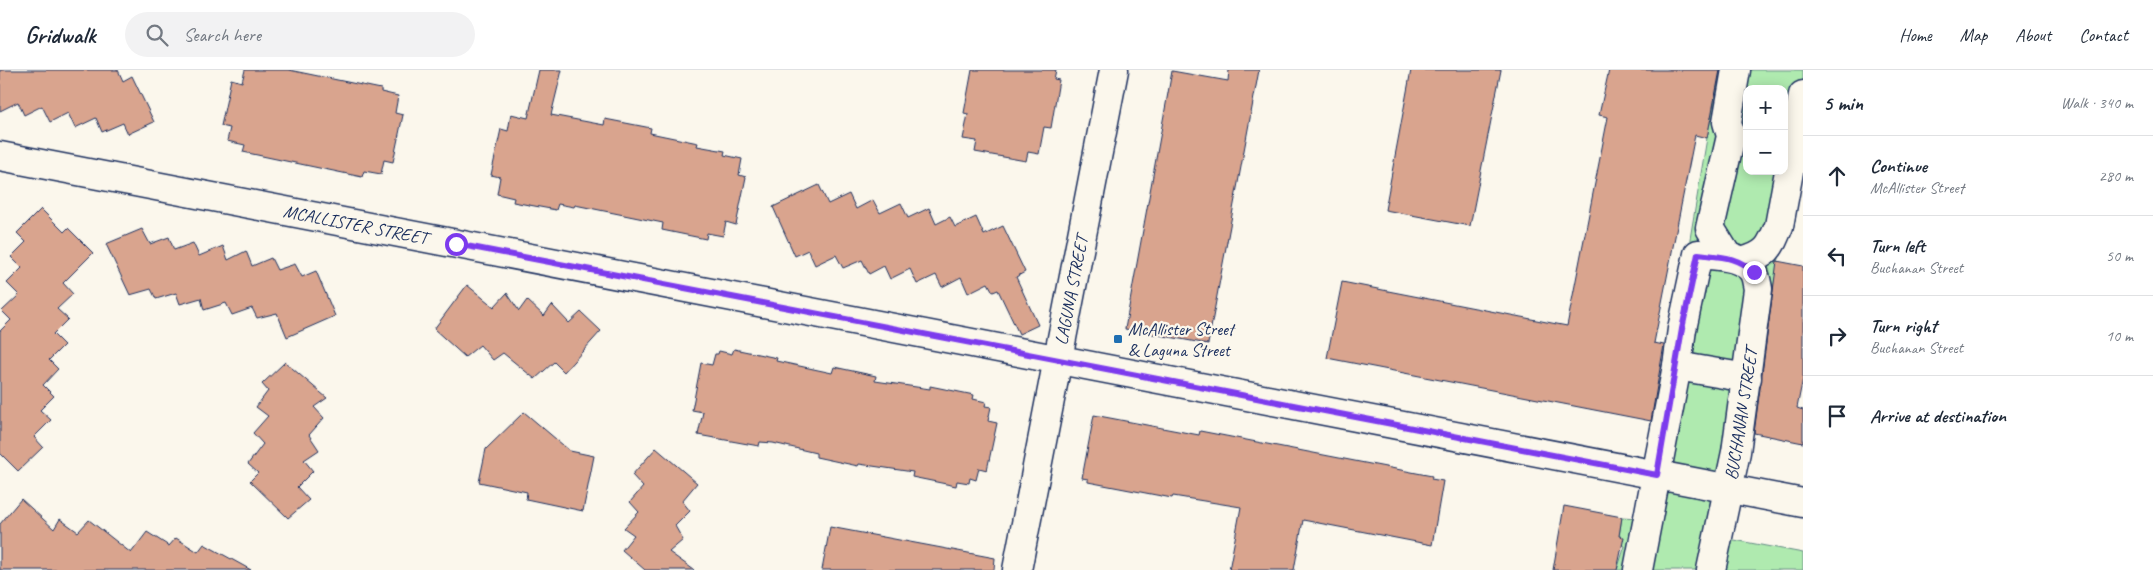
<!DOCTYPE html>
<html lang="en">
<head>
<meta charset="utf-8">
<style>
  body { margin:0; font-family:Caveat,sans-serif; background:#f2f2f3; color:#1f2937 }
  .controls { position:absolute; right:15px; top:15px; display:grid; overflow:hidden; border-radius:10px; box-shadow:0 2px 12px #0003 }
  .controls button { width:45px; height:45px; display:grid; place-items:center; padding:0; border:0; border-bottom:1px solid #e0e1e3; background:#fff; color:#1f2937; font:25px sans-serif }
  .stop { position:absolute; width:15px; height:15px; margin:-11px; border:4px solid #7c3aed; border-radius:50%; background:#fff }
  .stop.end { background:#7c3aed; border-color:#fff; box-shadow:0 1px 5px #0008 }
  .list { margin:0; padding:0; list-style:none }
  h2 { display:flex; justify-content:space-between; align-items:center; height:65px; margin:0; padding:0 20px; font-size:21px }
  h2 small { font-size:16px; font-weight:400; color:#747a83 }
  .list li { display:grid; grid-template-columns:32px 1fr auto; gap:15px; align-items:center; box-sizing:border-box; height:80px; padding:0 20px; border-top:1px solid #e0e1e3 }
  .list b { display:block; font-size:19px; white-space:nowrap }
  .list p { margin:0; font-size:16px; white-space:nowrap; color:#747a83 }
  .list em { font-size:16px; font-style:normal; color:#747a83 }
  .icon { flex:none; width:28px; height:28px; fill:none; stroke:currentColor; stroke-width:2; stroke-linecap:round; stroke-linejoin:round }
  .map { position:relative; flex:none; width:1803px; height:500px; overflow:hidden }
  header { display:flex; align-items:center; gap:30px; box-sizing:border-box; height:70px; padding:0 25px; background:#fff; border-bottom:1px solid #e0e1e3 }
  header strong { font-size:24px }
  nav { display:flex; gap:28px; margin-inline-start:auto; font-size:18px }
  .search { width:350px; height:45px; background:#f2f2f3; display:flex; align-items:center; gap:12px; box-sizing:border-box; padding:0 18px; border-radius:28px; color:#747a83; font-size:19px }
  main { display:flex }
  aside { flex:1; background:#fff }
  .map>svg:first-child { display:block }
  .green { fill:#afeaaf; stroke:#658c86; fill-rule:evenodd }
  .building { fill:#d9a48e; stroke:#1b2f5e }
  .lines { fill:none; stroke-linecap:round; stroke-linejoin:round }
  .street-casing { stroke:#1b2f5e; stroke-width:31 }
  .street { stroke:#fbf7ec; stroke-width:28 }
  .route { stroke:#7c3aed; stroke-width:6 }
  .poi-dot { fill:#1f6fb2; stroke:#fbf7ec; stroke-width:2 }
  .labels { text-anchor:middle; stroke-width:4.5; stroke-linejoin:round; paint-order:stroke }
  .street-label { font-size:18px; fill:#1b2f5e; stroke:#fbf7ec }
  .poi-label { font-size:18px; fill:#1b2f5e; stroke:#fbf7ec; text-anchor:start }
</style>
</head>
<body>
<header>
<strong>Gridwalk</strong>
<div class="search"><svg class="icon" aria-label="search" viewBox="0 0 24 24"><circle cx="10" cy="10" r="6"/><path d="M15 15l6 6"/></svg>Search here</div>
<nav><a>Home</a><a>Map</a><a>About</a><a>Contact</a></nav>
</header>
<main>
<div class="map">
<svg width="1803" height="500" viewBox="0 0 1803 500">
  <rect width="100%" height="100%" fill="#fbf7ec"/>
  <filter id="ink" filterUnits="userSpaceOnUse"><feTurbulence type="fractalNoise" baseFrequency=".02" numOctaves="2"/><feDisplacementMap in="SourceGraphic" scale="10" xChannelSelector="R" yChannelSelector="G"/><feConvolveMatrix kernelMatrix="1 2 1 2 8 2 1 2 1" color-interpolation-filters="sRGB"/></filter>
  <g filter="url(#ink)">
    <path class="green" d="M 1728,0 L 1803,0 L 1803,63 L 1762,277 L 1767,279 L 1765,290 L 1762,289 L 1759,318 L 1755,317 L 1729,469 L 1803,483 L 1803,500 L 1617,500 L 1625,476 L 1622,475 L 1619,466 L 1622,447 L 1638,448 L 1672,276 L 1707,68 L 1720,2 L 1727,4 ZM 1747,19 L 1784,19 L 1784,101 L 1747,101 Z"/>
    <g class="building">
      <path d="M 0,0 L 118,0 L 123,11 L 132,6 L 154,52 L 128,64 L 123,53 L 102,62 L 96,48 L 75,58 L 68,43 L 50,52 L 42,36 L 24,45 L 18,32 L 0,41 Z"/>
      <path d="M 245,0 L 289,0 L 381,19 L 381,22 L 398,26 L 395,43 L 403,45 L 393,92 L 384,90 L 381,104 L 364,101 L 362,107 L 243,82 L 245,75 L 227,71 L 230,58 L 221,56 L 231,9 L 242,12 Z"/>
      <path d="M 539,0 L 562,0 L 551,45 L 604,55 L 605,49 L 651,58 L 650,63 L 698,73 L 697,76 L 725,81 L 724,85 L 742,89 L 739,105 L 746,107 L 736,155 L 726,152 L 723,166 L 707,163 L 706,169 L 662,160 L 663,153 L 575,135 L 574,137 L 558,134 L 556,140 L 513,132 L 514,128 L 497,124 L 500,107 L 491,105 L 501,59 L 508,61 L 511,44 L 528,48 Z"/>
      <path d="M 972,0 L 1056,0 L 1054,9 L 1059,10 L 1051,58 L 1044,57 L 1039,84 L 1028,82 L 1026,91 L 975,82 L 977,71 L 963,69 L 968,44 L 964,43 Z"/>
      <path d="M 1229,0 L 1259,0 L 1208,274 L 1125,259 L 1172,1 L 1228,11 Z"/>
      <path d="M 1411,0 L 1501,0 L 1470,156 L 1385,140 Z"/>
      <path d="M 1609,0 L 1720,0 L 1707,68 L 1695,65 L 1654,273 L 1664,275 L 1651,351 L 1327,288 L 1342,212 L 1567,256 L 1608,47 L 1599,45 Z"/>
      <path d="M 819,115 L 828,134 L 849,124 L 856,139 L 873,130 L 880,143 L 901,133 L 908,148 L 929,138 L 936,154 L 950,147 L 955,157 L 976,147 L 984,165 L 1003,156 L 1025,202 L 1016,207 L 1038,255 L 1019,264 L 998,220 L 993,222 L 988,213 L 968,223 L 961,207 L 942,217 L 936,205 L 917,214 L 910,199 L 890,209 L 884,196 L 869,204 L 862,190 L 843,198 L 836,185 L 815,195 L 808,180 L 795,186 L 773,137 Z"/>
      <path d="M 41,139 L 64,162 L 68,158 L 93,183 L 63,213 L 73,224 L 57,239 L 68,249 L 53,264 L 64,275 L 49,290 L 58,299 L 43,315 L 54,326 L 40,340 L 51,350 L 34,367 L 43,377 L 18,401 L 0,383 L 0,261 L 11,250 L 2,241 L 19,225 L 7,213 L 22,198 L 11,187 L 26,172 L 17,163 Z"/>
      <path d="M 142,159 L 150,174 L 169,167 L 174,180 L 193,173 L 199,186 L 223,176 L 228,190 L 246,181 L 252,196 L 271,188 L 277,200 L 295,194 L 302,207 L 316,201 L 335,246 L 287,267 L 277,243 L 257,248 L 252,238 L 232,245 L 226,233 L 204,240 L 201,228 L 180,234 L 176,223 L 156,229 L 151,219 L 130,225 L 106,174 Z"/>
      <path d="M 1777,191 L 1803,196 L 1803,308 L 1797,338 L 1803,340 L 1803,373 L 1754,363 Z"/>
      <path d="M 467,215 L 494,237 L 507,223 L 519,241 L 527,230 L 544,246 L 552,235 L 569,253 L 581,242 L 601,261 L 564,302 L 554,292 L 535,309 L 503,283 L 493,290 L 480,275 L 465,287 L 434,259 Z"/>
      <path d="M 734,279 L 777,288 L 776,291 L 832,303 L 834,297 L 876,306 L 875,311 L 930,319 L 930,316 L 974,325 L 973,329 L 986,332 L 985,336 L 991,337 L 988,351 L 997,353 L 987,400 L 979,398 L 976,410 L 970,408 L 969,413 L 957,411 L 956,416 L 912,407 L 913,402 L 859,394 L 858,396 L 816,387 L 816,383 L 773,373 L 760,372 L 759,376 L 698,365 L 703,342 L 692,340 L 701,293 L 712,295 L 715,284 L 718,284 L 719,281 L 732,284 Z"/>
      <path d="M 285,292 L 327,328 L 314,337 L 324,348 L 309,365 L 319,380 L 304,390 L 313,401 L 297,417 L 309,430 L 288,448 L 250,411 L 258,403 L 248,394 L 263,374 L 253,363 L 268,346 L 256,337 L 268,321 L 262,314 Z"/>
      <path d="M 524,342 L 570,381 L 594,386 L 583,441 L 526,429 L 527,422 L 479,412 L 486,379 Z"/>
      <path d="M 1094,345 L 1199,365 L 1200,361 L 1432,406 L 1431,409 L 1443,411 L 1432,475 L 1303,450 L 1294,500 L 1229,500 L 1241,437 L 1173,426 L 1172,428 L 1088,412 L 1088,409 L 1082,408 Z"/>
      <path d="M 656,378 L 697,413 L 682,431 L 690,441 L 675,456 L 683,470 L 669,482 L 694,500 L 645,500 L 622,480 L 634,465 L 624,458 L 639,442 L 630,432 L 643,417 L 632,405 Z"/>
      <path d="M 21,429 L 54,459 L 60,449 L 78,462 L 89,450 L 131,483 L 147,462 L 169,476 L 176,468 L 198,482 L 204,474 L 251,500 L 0,500 L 0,454 Z"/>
      <path d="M 1564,436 L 1622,447 L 1619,466 L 1624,467 L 1617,500 L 1553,500 Z"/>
      <path d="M 830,457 L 995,488 L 994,500 L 822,500 Z"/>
    </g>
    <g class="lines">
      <defs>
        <g id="street">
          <path id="s1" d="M 0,86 L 1803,433"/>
          <path d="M 1728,187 L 1710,158 L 1731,66 L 1727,52 L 1736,0"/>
          <path d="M 1742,192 C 1767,185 1770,178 1779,156 L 1803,25"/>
          <path d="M 1677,296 L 1747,308"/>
          <path id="s2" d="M 1017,500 L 1114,0"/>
          <path d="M 1638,500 L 1677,296 L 1682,259 L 1698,184 C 1716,186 1744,185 1754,203 C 1756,207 1757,214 1758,219 L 1736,382 L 1711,500"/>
        </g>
      </defs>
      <use href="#street" class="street-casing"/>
      <use href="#street" class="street"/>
    </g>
  </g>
  <g class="lines" filter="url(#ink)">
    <path class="route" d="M 456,174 L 1657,405 L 1682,259 L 1698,184 C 1721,187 1736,186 1754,202"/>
  </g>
  <rect class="poi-dot" x="1113" y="264" width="10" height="10" rx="2.5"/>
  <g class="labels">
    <g class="street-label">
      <text dy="6" stroke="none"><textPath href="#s1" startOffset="362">MCALLISTER STREET</textPath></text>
      <text dy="6" stroke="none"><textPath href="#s2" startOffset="285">LAGUNA STREET</textPath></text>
      <text transform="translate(1741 344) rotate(-81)" y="6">BUCHANAN STREET</text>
    </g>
    <g class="poi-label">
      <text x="1128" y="265">McAllister Street<tspan x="1128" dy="21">&amp; Laguna Street</tspan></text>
    </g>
  </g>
</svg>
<div class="controls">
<button>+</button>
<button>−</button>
</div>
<div class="stop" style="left:456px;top:174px"></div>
<div class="stop end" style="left:1754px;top:202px"></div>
</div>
<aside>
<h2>5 min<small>Walk · 340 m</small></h2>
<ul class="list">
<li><svg class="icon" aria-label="ahead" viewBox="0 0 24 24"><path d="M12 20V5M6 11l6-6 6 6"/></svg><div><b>Continue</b><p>McAllister Street</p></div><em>280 m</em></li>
<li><svg class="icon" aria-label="left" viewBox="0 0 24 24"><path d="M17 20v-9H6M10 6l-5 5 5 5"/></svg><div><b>Turn left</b><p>Buchanan Street</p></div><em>50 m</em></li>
<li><svg class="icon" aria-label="right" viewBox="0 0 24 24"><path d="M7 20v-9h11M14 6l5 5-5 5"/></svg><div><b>Turn right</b><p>Buchanan Street</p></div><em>10 m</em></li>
<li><svg class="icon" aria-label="arrive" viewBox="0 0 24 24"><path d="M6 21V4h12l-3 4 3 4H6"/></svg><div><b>Arrive at destination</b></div></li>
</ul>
</aside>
</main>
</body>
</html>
